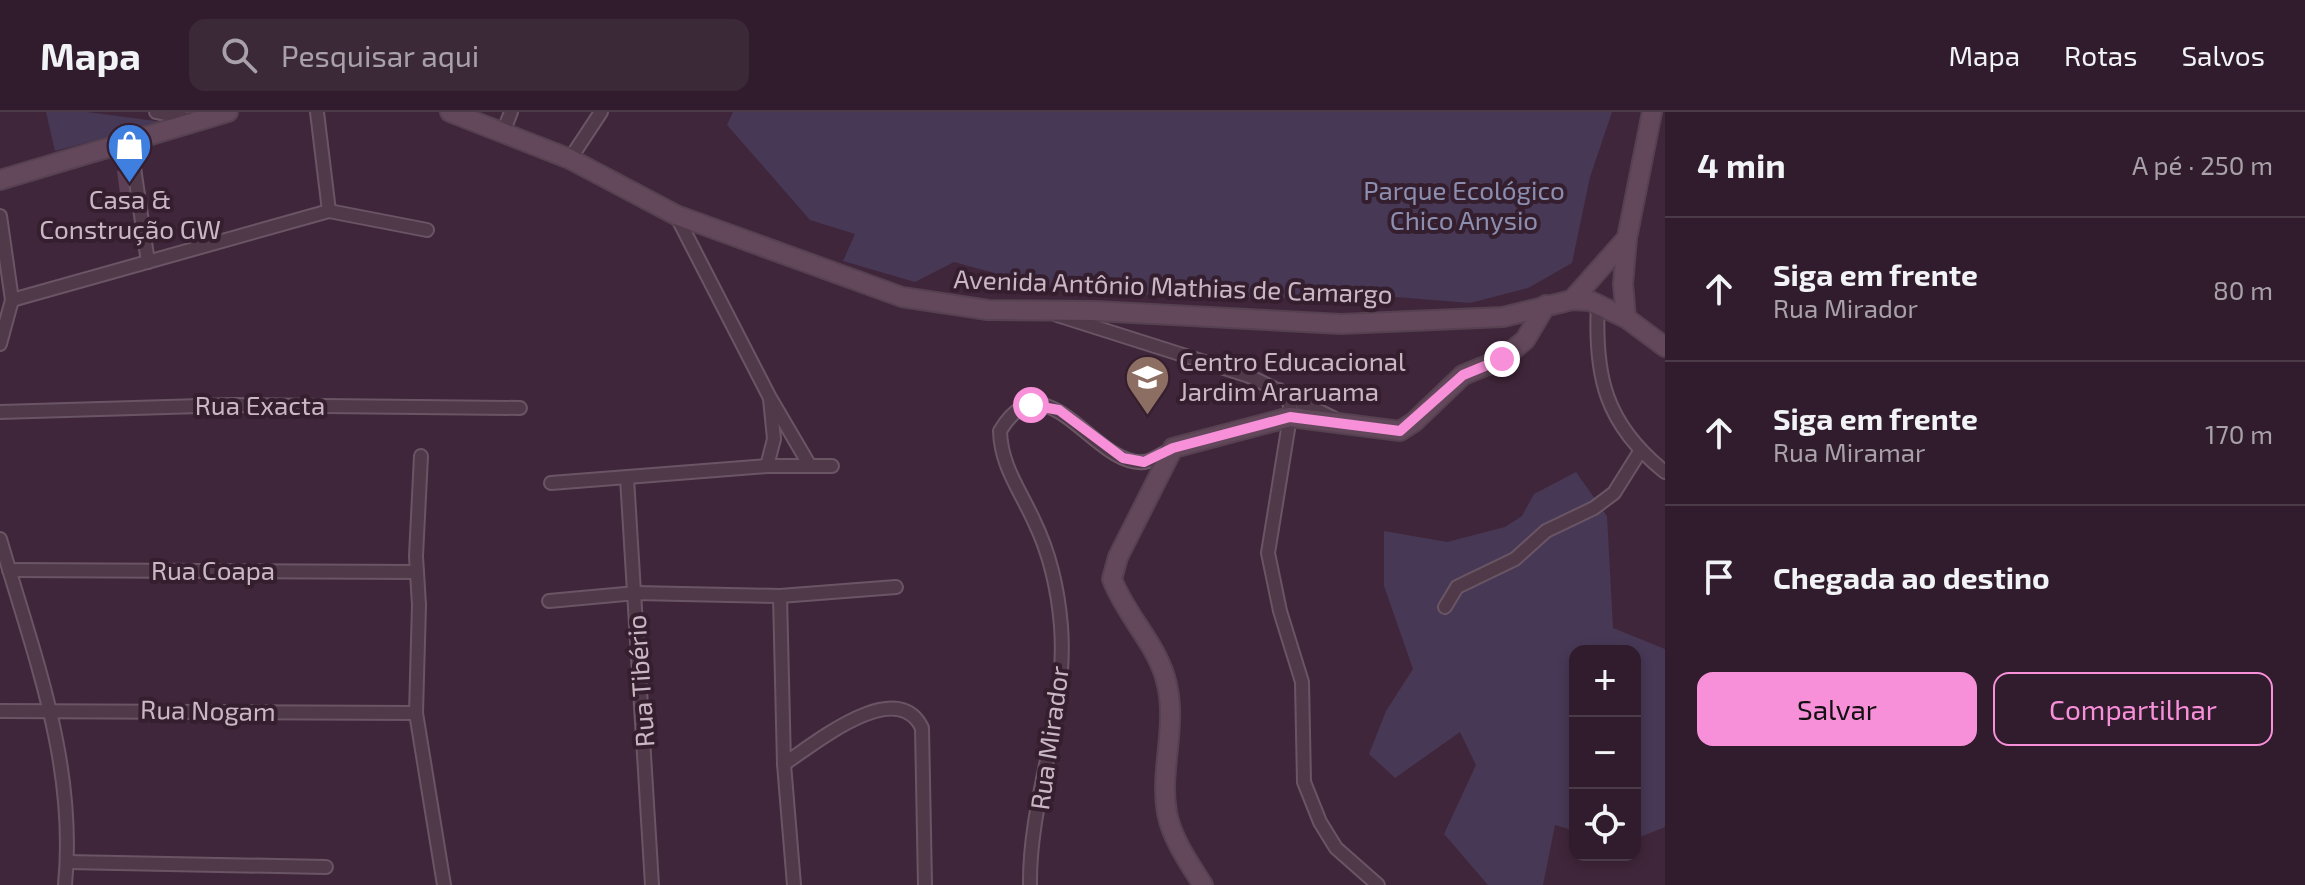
<!DOCTYPE html>
<html lang="pt">
<head>
<meta charset="utf-8">
<style>
  body { margin:0; font-family:"Exo 2",sans-serif; background:#3c2938; color:#f1f3f6 }
  .controls { position:absolute; right:24px; bottom:24px; display:grid; overflow:hidden; border-radius:16px; box-shadow:0 4px 12px #0003 }
  .controls button { width:72px; height:72px; display:grid; place-items:center; padding:0; border:0; border-bottom:2px solid #4b3a48; background:#301c2c; color:#f1f3f6; font:40px sans-serif }
  .stop { position:absolute; width:24px; height:24px; margin:-18px; border:6px solid #f78fd9; border-radius:50%; background:#fff }
  .stop.end { background:#f78fd9; border-color:#fff; box-shadow:0 2px 8px #0008 }
  .list { margin:0; padding:0; list-style:none }
  h2 { display:flex; justify-content:space-between; align-items:center; height:104px; margin:0; padding:0 32px; font-size:34px }
  h2 small { font-size:26px; font-weight:400; color:#a8a1a9 }
  .list li { display:grid; grid-template-columns:52px 1fr auto; gap:24px; align-items:center; box-sizing:border-box; height:144px; padding:0 32px; border-top:2px solid #4b3a48 }
  .list b { display:block; font-size:30px; white-space:nowrap }
  .list p { margin:0; font-size:26px; white-space:nowrap; color:#a8a1a9 }
  .list em { font-size:26px; font-style:normal; color:#a8a1a9 }
  .actions { display:flex; gap:16px; padding:24px 32px }
  .actions a { flex:1; padding:18px 0; border:2px solid #f78fd9; border-radius:16px; text-align:center; font-size:28px; color:#f78fd9 }
  .actions .main { background:#f78fd9; color:#111 }
  .icon { flex:none; width:44px; height:44px; fill:none; stroke:currentColor; stroke-width:2; stroke-linecap:round; stroke-linejoin:round }
  .map { position:relative; flex:none; width:1665px; height:773px; overflow:hidden }
  header { display:flex; align-items:center; gap:48px; box-sizing:border-box; height:112px; padding:0 40px; background:#301c2c; border-bottom:2px solid #4b3a48 }
  header strong { font-size:38px }
  nav { display:flex; gap:44px; margin-inline-start:auto; font-size:28px }
  .search { width:560px; height:72px; background:#3c2938; display:flex; align-items:center; gap:20px; box-sizing:border-box; padding:0 28px; border-radius:16px; color:#a8a1a9; font-size:30px }
  main { display:flex }
  aside { flex:1; background:#301c2c }
  .map>svg:first-child { display:block }
  .green { fill:#473855 }
  .building { fill:#5e4056 }
  .lines { fill:none; stroke-linecap:round; stroke-linejoin:round }
  .street-casing { stroke:#6a5565; stroke-width:16 }
  .secondary-casing { stroke:#564150; stroke-width:22 }
  .street { stroke:#503a4a; stroke-width:12 }
  .secondary { stroke:#63485b; stroke-width:18 }
  .route { stroke:#f78fd9; stroke-width:10 }
  .labels { text-anchor:middle; stroke-width:8; stroke-linejoin:round; paint-order:stroke }
  .park-label { font-size:26px; fill:#8b8eaf; stroke:#351f2f }
  .poi-label { font-size:26px; fill:#cab7c5; stroke:#351f2f }
  .street-label { font-size:26px; fill:#cab7c5; stroke:#351f2f }
</style>
</head>
<body>
<header>
<strong>Mapa</strong>
<div class="search"><svg class="icon" aria-label="search" viewBox="0 0 24 24"><circle cx="10" cy="10" r="6"/><path d="M15 15l6 6"/></svg>Pesquisar aqui</div>
<nav><a>Mapa</a><a>Rotas</a><a>Salvos</a></nav>
</header>
<main>
<div class="map">
<svg width="1665" height="773" viewBox="0 0 1665 773">
  <rect width="100%" height="100%" fill="#40263a"/>
  <g class="green">
    <path d="M 46,0 L 87,0 L 163,10 L 55,39 Z"/>
    <path d="M 733,0 L 1612,0 L 1590,65 L 1572,151 L 1528,176 L 1470,191 L 1384,184 L 1279,186 L 1068,181 L 954,150 L 915,170 L 843,149 L 855,122 L 810,108 L 727,13 Z"/>
    <path d="M 1576,360 L 1607,404 L 1613,516 L 1665,537 L 1665,715 L 1635,727 L 1635,539 L 1575,539 L 1575,719 L 1555,713 L 1543,773 L 1488,773 L 1444,722 L 1476,653 L 1460,620 L 1395,666 L 1369,642 L 1386,599 L 1413,557 L 1384,474 L 1384,419 L 1447,430 L 1505,415 L 1522,404 L 1534,382 Z"/>
  </g>
  <path class="building" d="M 132,56 L 136,94 L 122,96 L 117,59 Z"/>
  <g class="lines">
    <defs>
      <g id="street">
        <path d="M 156,0 L 193,8"/>
        <path d="M 317,0 L 329,99"/>
        <path d="M 504,18 L 511,0"/>
        <path d="M 130,29 L 148,150"/>
        <path d="M 570,47 L 601,0"/>
        <path d="M 676,103 L 769,284 L 810,354"/>
        <path d="M 0,104 L 12,188 L 0,232"/>
        <path d="M 12,188 L 329,99 L 427,118"/>
        <path d="M 1598,190 C 1594,264 1605,312 1665,360"/>
        <path d="M 1057,203 L 1249,264 L 1335,307"/>
        <path d="M 1279,278 L 1290,291 L 1290,305 L 1268,441 L 1280,499 L 1302,570 L 1304,670 L 1320,710 L 1336,736 L 1378,773"/>
        <path d="M 0,300 L 234,293 L 520,296"/>
        <path d="M 421,344 L 416,444 L 419,493 L 416,601 L 444,773"/>
        <path d="M 767,354 L 774,327 L 770,287"/>
        <path d="M 627,366 L 652,773"/>
        <path d="M 551,371 L 767,354 L 832,354"/>
        <path d="M 0,427 C 33,541 77,652 65,773"/>
        <path d="M 9,458 L 417,460"/>
        <path d="M 780,484 L 784,652 L 794,773"/>
        <path d="M 549,489 L 636,481 L 780,484 L 896,475"/>
        <path d="M 1445,495 L 1457,475 L 1515,447 L 1546,419 L 1594,396 L 1614,381 L 1641,338"/>
        <path d="M 0,599 L 416,601"/>
        <path d="M 784,652 C 813,633 897,563 922,616 L 925,773"/>
        <path d="M 67,750 L 326,755"/>
        <path d="M 1030,773 C 1029,685 1068,603 1061,514 C 1058,477 1050,442 1034,409 C 1020,378 1001,354 1000,319 C 1046,242 1095,356 1144,350 C 1153,349 1165,340 1173,336"/>
      </g>
      <g id="secondary">
        <path d="M 450,0 L 570,47 L 676,103 L 902,185 L 988,198 L 1095,199 L 1341,212 L 1503,205 L 1572,188 L 1590,189 L 1626,206 L 1665,235"/>
        <path d="M 0,68 L 228,0"/>
        <path d="M 1572,188 L 1627,126 L 1652,0"/>
        <path d="M 1626,206 L 1623,172 L 1627,126"/>
        <path d="M 1203,773 C 1189,751 1172,727 1167,701 C 1159,656 1179,611 1165,565 C 1154,529 1125,502 1112,467 L 1118,445 L 1173,336 L 1290,305 L 1400,319 L 1414,310 L 1463,263 L 1502,247 L 1525,228 L 1546,193"/>
      </g>
    </defs>
    <use href="#street" class="street-casing"/>
    <use href="#secondary" class="secondary-casing"/>
    <use href="#street" class="street"/>
    <use href="#secondary" class="secondary"/>
  </g>
  <g class="lines">
    <path class="route" d="M 1031,293 L 1059,298 L 1123,346 L 1144,350 L 1173,336 L 1290,305 L 1400,319 L 1463,263 L 1502,247"/>
  </g>
  <defs>
    <symbol id="shop-pin" viewBox="-11 -11 22 30"><path d="M0 17L-7.5 6A9.5 9.5 0 1 1 7.5 6Z" fill="#3f7fe0" stroke="#351f2f"/><path d="M-5-2.5h2.3a2.7 3.5 0 0 1 5.4 0H5L5.5 6h-11ZM-1.5-2.5h3a1.5 2.3 0 0 0-3 0Z" fill="#fff"/></symbol>
    <symbol id="school-pin" viewBox="-11 -11 22 30"><path d="M0 17L-7.5 6A9.5 9.5 0 1 1 7.5 6Z" fill="#8d6e63" stroke="#351f2f"/><path d="M0-5L7-2L0 1L-7-2ZM-4 1L0 2.5L4 1V4Q0 6-4 4Z" fill="#fff"/></symbol>
  </defs>
  <g fill-rule="evenodd">
    <use href="#shop-pin" x="104" y="8" width="51" height="69"/>
    <use href="#school-pin" x="1122" y="240" width="51" height="69"/>
  </g>
  <g class="labels">
    <g class="park-label">
      <text x="1464" y="88">Parque Ecológico<tspan x="1464" dy="30">Chico Anysio</tspan></text>
    </g>
    <g class="poi-label">
      <text x="130" y="97">Casa &amp;<tspan x="130" dy="30">Construção GW</tspan></text>
      <text x="1179" y="259" text-anchor="start">Centro Educacional<tspan x="1179" dy="30">Jardim Araruama</tspan></text>
    </g>
    <g class="street-label">
      <text transform="translate(1173 175) rotate(2)" y="9">Avenida Antônio Mathias de Camargo</text>
      <text x="260" y="303">Rua Exacta</text>
      <text x="213" y="468">Rua Coapa</text>
      <text transform="translate(641 569) rotate(-94)" y="9">Rua Tibério</text>
      <text transform="translate(208 599) rotate(1)" y="9">Rua Nogam</text>
      <text transform="translate(1050 626) rotate(-82)" y="9">Rua Mirador</text>
    </g>
  </g>
</svg>
<div class="controls">
<button>+</button>
<button>−</button>
<button><svg class="icon" aria-label="locate" viewBox="0 0 24 24"><circle cx="12" cy="12" r="6"/><path d="M12 2v4M12 18v4M2 12h4M18 12h4"/></svg></button>
</div>
<div class="stop" style="left:1031px;top:293px"></div>
<div class="stop end" style="left:1502px;top:247px"></div>
</div>
<aside>
<h2>4 min<small>A pé · 250 m</small></h2>
<ul class="list">
<li><svg class="icon" aria-label="ahead" viewBox="0 0 24 24"><path d="M12 20V5M6 11l6-6 6 6"/></svg><div><b>Siga em frente</b><p>Rua Mirador</p></div><em>80 m</em></li>
<li><svg class="icon" aria-label="ahead" viewBox="0 0 24 24"><path d="M12 20V5M6 11l6-6 6 6"/></svg><div><b>Siga em frente</b><p>Rua Miramar</p></div><em>170 m</em></li>
<li><svg class="icon" aria-label="arrive" viewBox="0 0 24 24"><path d="M6 21V4h12l-3 4 3 4H6"/></svg><div><b>Chegada ao destino</b></div></li>
</ul>
<div class="actions"><a class="main">Salvar</a><a>Compartilhar</a></div>
</aside>
</main>
</body>
</html>
